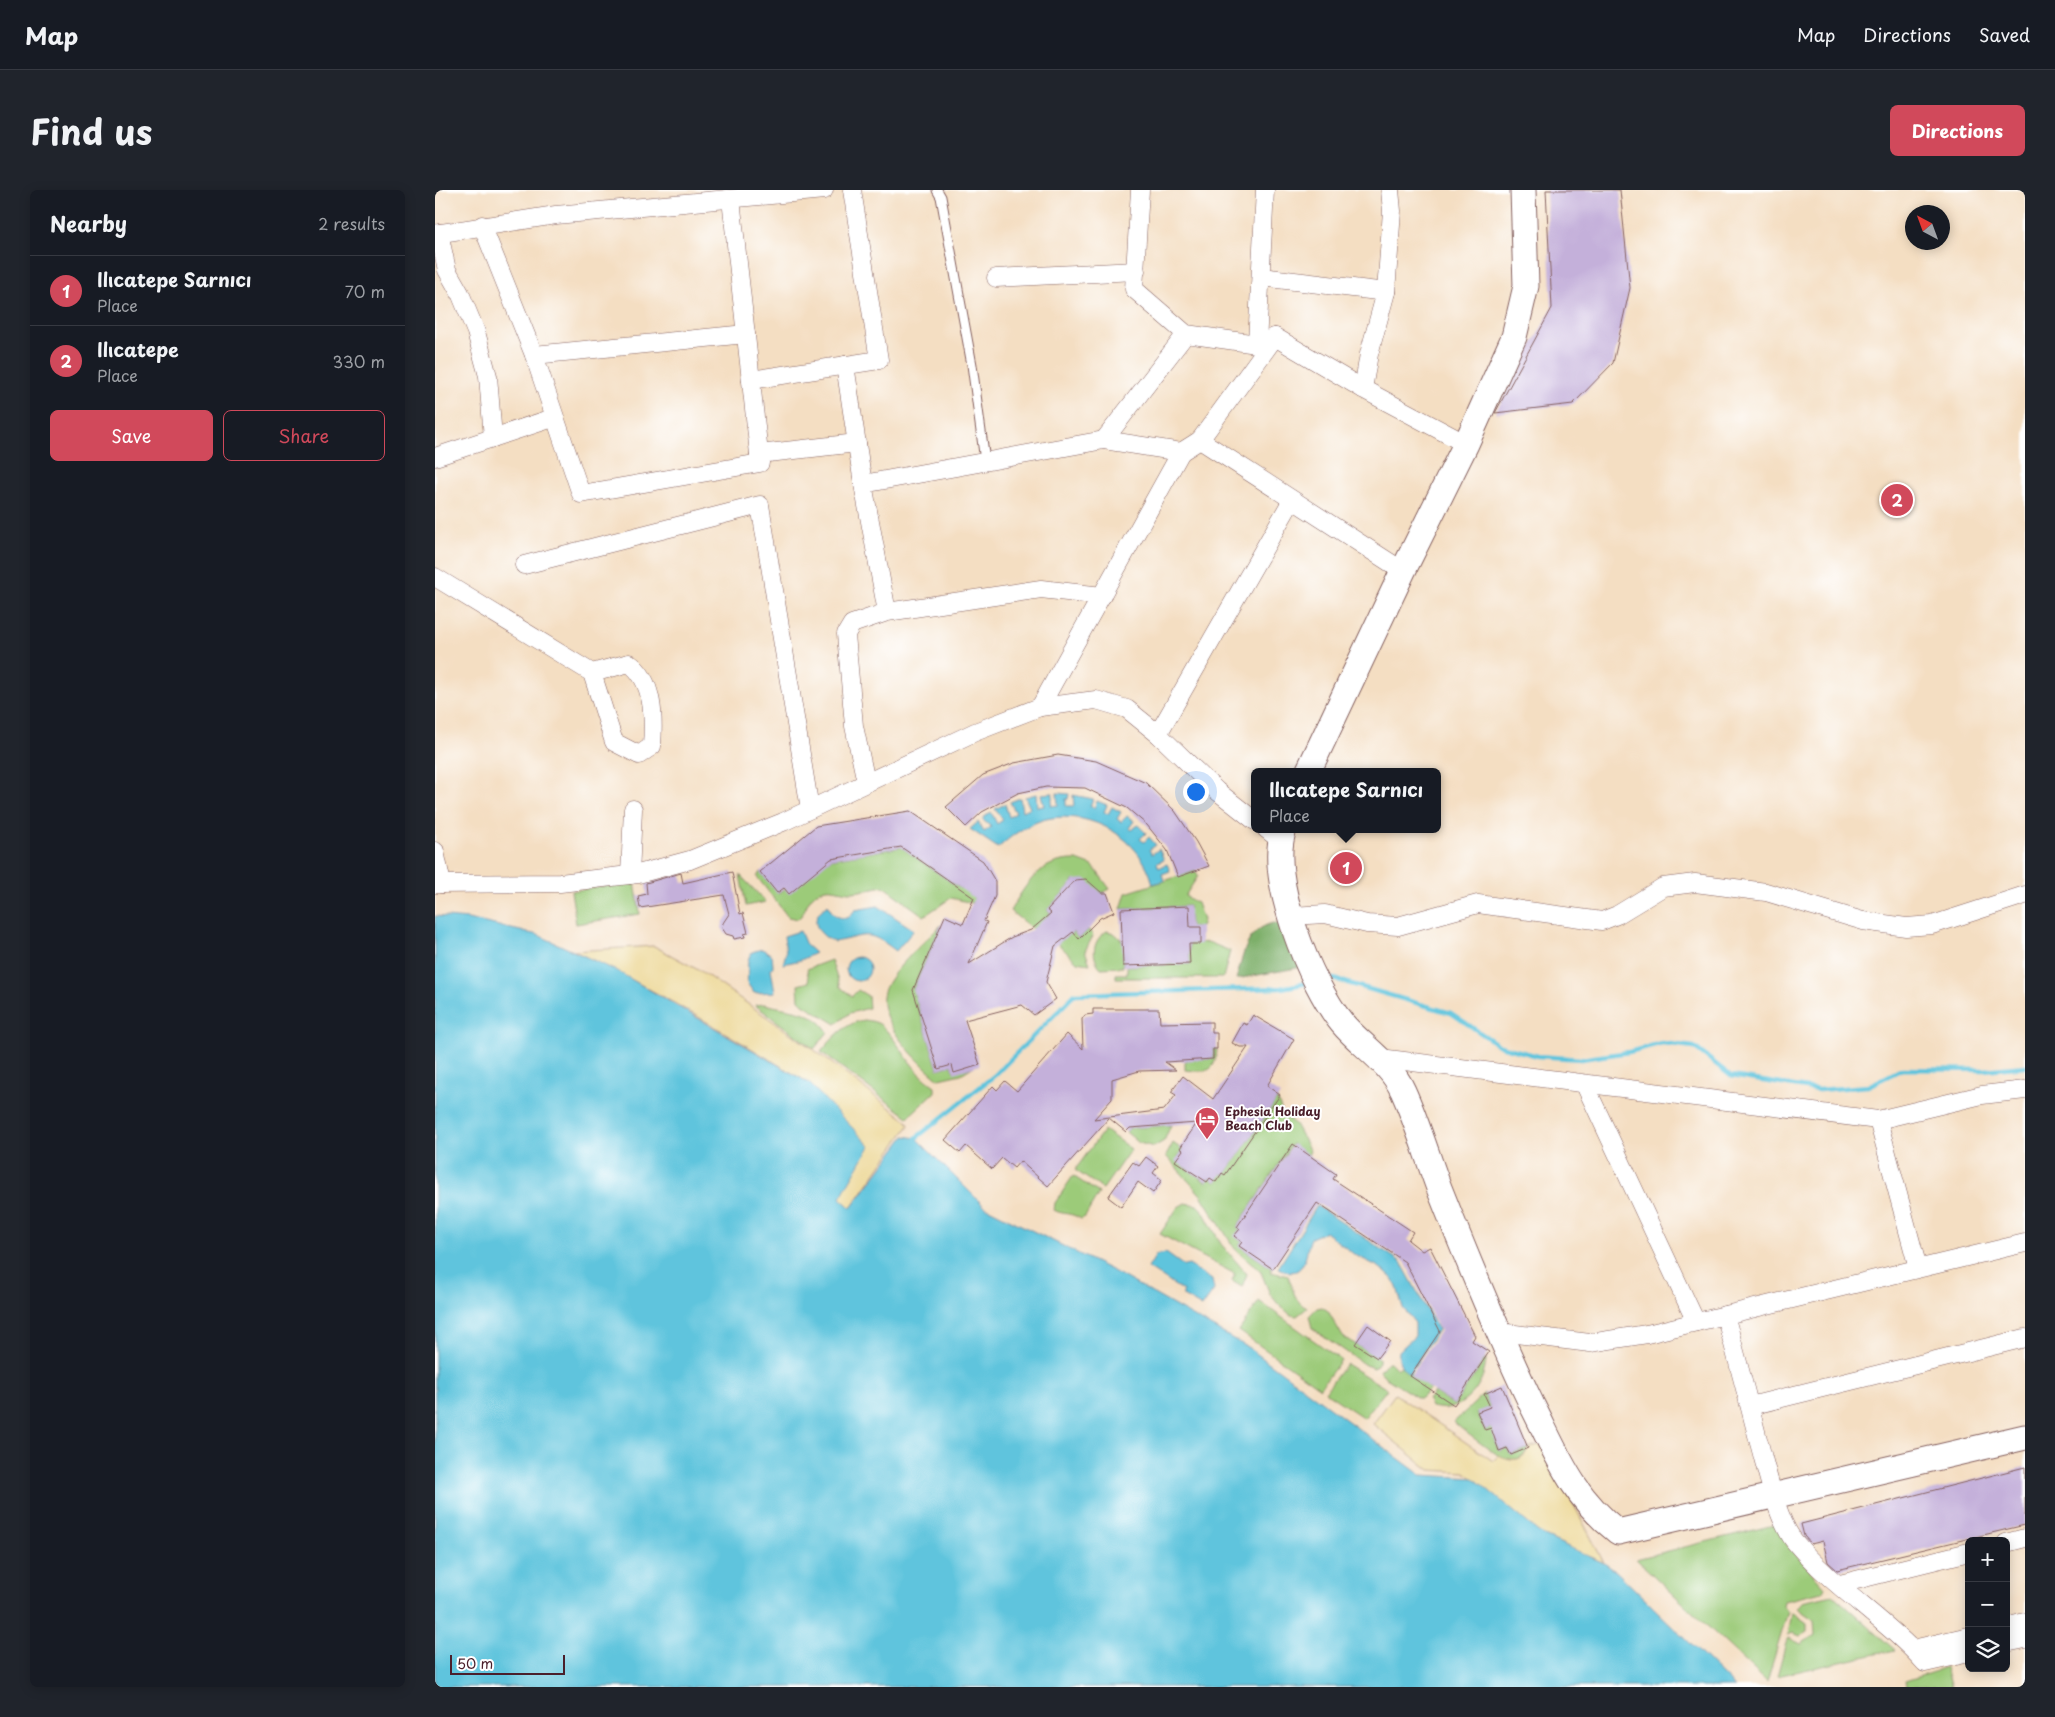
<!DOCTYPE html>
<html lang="en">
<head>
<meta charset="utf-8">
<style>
  body { margin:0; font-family:"Playpen Sans",sans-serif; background:#20242c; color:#f1f3f6 }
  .controls { position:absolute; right:15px; bottom:15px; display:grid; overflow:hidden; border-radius:8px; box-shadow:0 2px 12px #0003 }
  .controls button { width:45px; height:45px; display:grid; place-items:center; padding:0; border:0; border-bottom:1px solid #363941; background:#171b24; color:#f1f3f6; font:25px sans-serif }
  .compass { position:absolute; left:1470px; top:15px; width:45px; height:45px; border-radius:50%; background:#171b24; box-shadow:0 2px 12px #0003; rotate:319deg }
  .scale { position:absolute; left:15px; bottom:12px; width:115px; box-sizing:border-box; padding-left:5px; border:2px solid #4a1f2b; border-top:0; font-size:14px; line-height:18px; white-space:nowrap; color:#4a1f2b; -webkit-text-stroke:4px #fff; paint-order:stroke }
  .you { position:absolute; left:760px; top:601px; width:18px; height:18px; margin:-12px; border:4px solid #fff; border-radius:50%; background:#1a73e8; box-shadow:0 0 0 8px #1a73e833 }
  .badge { display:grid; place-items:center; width:32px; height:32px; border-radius:50%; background:#d1495b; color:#fff; font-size:16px; font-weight:700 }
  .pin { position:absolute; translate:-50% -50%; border:2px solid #fff; box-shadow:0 1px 5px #0006 }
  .popup { position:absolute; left:816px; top:578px; width:190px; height:65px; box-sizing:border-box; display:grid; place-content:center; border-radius:8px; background:#171b24; filter:drop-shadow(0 1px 4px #0005); font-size:16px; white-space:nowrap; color:#9ea1a6 }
  .popup b { font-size:19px; color:#f1f3f6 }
  .popup::after { content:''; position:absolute; left:50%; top:100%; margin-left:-10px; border:10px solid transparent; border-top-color:#171b24 }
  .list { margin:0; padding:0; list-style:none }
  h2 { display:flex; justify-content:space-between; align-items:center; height:65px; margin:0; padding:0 20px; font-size:21px }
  h2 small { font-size:16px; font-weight:400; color:#9ea1a6 }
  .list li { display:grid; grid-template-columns:32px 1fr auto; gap:15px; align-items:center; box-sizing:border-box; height:70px; padding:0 20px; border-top:1px solid #363941 }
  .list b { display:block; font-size:19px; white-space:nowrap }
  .list p { margin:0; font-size:16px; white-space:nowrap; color:#9ea1a6 }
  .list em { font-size:16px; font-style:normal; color:#9ea1a6 }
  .actions { display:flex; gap:10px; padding:15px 20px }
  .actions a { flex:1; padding:11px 0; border:1px solid #d1495b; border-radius:8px; text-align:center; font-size:18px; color:#d1495b }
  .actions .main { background:#d1495b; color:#fff }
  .icon { flex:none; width:28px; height:28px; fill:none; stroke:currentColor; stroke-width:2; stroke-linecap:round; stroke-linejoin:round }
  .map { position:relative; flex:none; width:1590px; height:1497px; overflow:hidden; border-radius:8px }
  header { display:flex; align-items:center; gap:30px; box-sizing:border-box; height:70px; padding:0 25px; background:#171b24; border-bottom:1px solid #363941 }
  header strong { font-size:24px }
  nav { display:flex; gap:28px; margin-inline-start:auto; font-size:18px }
  .intro { display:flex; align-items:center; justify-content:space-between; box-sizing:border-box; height:120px; padding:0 30px }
  h1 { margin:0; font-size:35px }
  .button { padding:12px 22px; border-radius:8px; background:#d1495b; color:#fff; font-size:18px; font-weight:700 }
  main { display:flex; gap:30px; padding:0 30px }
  aside { flex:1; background:#171b24; border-radius:8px; box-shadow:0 2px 12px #0003 }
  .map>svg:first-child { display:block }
  .green { fill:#9ccb79; stroke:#737552 }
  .forest { fill:#7daf69; stroke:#64674a }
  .sand { fill:#eeda9e; stroke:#9c7c64 }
  .water { fill:#5fc4dd; stroke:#547284 }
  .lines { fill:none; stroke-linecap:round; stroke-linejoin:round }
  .stream { stroke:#5fc4dd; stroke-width:4.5 }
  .building { fill:#c4b0da }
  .lane-casing { stroke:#866260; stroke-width:11 }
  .street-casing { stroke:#866260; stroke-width:19 }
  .secondary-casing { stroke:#866260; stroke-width:27 }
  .lane { stroke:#fff; stroke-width:9 }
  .street { stroke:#fff; stroke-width:18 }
  .secondary { stroke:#fff; stroke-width:25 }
  .labels { text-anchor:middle; stroke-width:4; stroke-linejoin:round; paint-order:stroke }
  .poi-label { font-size:12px; font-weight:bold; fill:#4a1f2b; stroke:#fff; text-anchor:start }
</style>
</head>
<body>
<header>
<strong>Map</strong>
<nav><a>Map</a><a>Directions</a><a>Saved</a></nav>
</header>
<div class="intro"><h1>Find us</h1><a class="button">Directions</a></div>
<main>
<aside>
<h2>Nearby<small>2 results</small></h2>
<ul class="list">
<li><span class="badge">1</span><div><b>Ilıcatepe Sarnıcı</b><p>Place</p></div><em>70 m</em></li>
<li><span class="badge">2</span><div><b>Ilıcatepe</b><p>Place</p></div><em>330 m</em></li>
</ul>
<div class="actions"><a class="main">Save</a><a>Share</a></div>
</aside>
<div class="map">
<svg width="1590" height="1497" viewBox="0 0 1590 1497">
  <rect width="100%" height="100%" fill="#fff"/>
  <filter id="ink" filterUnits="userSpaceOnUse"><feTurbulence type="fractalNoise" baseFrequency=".02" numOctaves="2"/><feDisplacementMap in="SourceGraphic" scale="10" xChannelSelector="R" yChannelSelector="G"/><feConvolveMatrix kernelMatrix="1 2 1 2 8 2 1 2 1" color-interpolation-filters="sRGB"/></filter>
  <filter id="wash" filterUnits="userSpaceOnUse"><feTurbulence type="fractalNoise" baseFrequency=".0096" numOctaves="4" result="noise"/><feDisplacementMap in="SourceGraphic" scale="20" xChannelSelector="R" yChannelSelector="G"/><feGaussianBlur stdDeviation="1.12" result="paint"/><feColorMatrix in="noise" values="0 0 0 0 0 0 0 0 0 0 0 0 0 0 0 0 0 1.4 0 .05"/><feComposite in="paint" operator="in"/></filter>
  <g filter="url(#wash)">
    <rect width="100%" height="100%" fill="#f4dec2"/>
    <g class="green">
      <path d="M 466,657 L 526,699 L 533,690 L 541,714 L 516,708 L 489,726 L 448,696 C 438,698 428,701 418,702 C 405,703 394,693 380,704 C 371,711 371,722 363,729 L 353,727 L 322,687 L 325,682 L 343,703 L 396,669 Z"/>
      <path d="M 642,670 L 658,676 L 675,699 L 667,703 L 640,690 L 612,720 L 616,723 L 605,733 L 626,751 L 638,742 L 644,749 L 653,740 L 655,741 L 658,746 L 650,761 L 655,774 L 642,772 L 619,750 L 608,747 L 575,721 C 592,693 605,669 642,670 Z"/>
      <path d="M 760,681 L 763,686 L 750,706 L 762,713 L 768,730 L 766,737 L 755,737 L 754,716 L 686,719 L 691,703 Z"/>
      <path d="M 305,685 L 331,712 L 311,716 Z"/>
      <path d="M 200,692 L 205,724 L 141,734 L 136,701 Z"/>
      <path d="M 506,735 L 478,800 L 503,879 L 517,875 L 519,882 L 539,876 L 526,884 L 504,889 C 484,873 444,834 448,806 C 450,785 491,751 506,735 Z"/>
      <path d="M 672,741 L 679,743 L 688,751 L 688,777 L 666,778 C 655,767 658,749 672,741 Z"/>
      <path d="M 773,752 L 795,761 L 788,788 L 681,788 L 681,784 L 692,784 L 692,776 L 755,774 L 754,754 Z"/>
      <path d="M 396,770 L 405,797 L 417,806 L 423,800 L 433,806 L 434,818 L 415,823 L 401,834 L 368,814 L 364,810 L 363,795 L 374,792 L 372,779 Z"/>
      <path d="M 330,814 C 355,821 378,818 393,842 L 379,859 L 320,815 Z"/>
      <path d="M 430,830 C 436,831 444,832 448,837 C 468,857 474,879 500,896 L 500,902 L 473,927 L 386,862 C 398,848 411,832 430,830 Z"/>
      <path d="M 778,859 L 782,859 C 780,884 772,882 750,880 L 750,872 L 753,869 L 778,869 Z"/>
      <path d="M 842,909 L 849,926 L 860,934 L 875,961 L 873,965 L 857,954 L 802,1037 L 805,1039 L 800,1046 L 807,1052 L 804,1056 L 838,1079 L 835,1079 L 836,1082 L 853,1086 C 859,1099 858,1111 872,1118 L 862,1126 L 856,1125 L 844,1115 L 835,1104 L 825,1080 L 800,1059 L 766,1005 L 731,966 L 738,953 L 748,960 L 743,967 L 749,977 L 771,992 L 775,988 L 781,992 L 787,983 L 790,985 Z"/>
      <path d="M 736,935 L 729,951 L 719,957 L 704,953 L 691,942 L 695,938 Z"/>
      <path d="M 669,940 L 696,959 L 668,999 L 640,980 Z"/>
      <path d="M 638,986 L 664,1003 L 650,1027 L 646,1029 C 636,1022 627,1025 619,1020 L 620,1013 Z"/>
      <path d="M 750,1013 L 762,1015 L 768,1021 L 786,1054 L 812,1084 L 807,1097 L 797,1091 L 800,1084 L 725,1044 L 743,1017 Z"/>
      <path d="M 824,1111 L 906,1170 L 885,1198 L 804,1141 Z"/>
      <path d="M 887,1117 L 893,1121 L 908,1147 L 944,1168 L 944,1172 L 939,1178 L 930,1175 L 877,1138 L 874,1126 L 882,1118 Z"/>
      <path d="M 1051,1168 C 1051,1188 1038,1209 1019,1217 C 1012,1220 1003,1218 996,1217 L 993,1210 L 999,1202 L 1019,1215 Z"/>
      <path d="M 952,1172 L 955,1172 L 962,1179 L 966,1176 L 995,1199 L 986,1208 L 983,1208 L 951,1188 L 945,1181 Z"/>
      <path d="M 911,1174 L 952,1199 L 929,1228 L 890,1202 Z"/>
      <path d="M 1049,1204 L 1055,1217 L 1042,1223 L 1050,1240 L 1063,1235 L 1067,1247 L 1060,1249 L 1064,1261 L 1072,1258 L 1076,1265 L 1093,1258 C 1090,1267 1080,1272 1071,1269 C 1062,1266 1025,1239 1019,1232 Z"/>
      <path d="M 1343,1334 L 1352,1355 L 1390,1397 L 1387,1402 L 1349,1411 L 1348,1416 L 1353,1421 L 1332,1492 L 1201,1369 Z"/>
      <path d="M 1398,1405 L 1460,1460 L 1342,1486 L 1351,1453 L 1354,1448 L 1366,1454 L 1380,1445 L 1379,1430 L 1362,1418 L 1367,1412 Z"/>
      <path d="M 1357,1422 L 1372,1433 L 1372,1442 L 1365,1446 L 1358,1443 L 1353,1445 Z"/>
      <path d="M 1511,1478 L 1517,1497 L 1471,1497 L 1470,1491 Z"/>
    </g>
    <path class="forest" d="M 838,733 L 849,734 L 867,777 L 801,789 C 809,765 810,740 838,733 Z"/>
    <g class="sand">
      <path d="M 219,756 L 267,782 L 382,862 L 471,930 L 474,935 L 416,1018 L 404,1008 L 374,893 C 297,847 221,799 139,761 Z"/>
      <path d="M 960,1204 L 1058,1271 L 1064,1265 C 1075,1271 1089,1272 1093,1258 L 1110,1253 L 1121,1280 L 1169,1373 L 1107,1345 L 1030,1282 L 995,1280 L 938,1234 Z"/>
    </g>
    <g class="water">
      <path d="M 618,603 L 616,616 L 623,615 L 622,603 L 634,604 L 633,609 L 631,609 L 631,616 L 639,616 L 638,605 L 658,609 L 655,616 L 659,618 L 662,611 L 672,615 L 669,622 L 673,624 L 677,617 L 686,622 L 682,629 L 686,632 L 692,626 L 699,631 L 694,638 L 697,640 L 703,635 L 711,643 L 705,649 L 709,652 L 714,647 L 721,655 L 714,660 L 717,664 L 724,659 L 729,670 L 722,673 L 724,678 L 732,674 L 735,681 L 727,684 L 729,691 L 718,694 C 707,649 657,619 611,629 C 592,634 577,645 563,658 L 535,639 L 543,632 L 549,642 L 556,637 L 547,629 L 556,622 L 562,634 L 568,630 L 560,619 L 570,614 L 574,627 L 581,623 L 575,612 L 585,608 L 587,621 L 595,618 L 590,607 L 601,604 L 602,617 L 609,616 L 606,604 Z"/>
      <path d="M 393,715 C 397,724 402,729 413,728 L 420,720 L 443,716 L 479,740 L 461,761 C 431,738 432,746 399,752 C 380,743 373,727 393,715 Z"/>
      <path d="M 0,726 L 33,729 L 103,745 L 182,781 L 374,893 L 435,956 L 405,1008 L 416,1018 L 470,946 L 481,948 L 550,1017 L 680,1082 L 814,1158 L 986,1285 L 1039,1288 L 1107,1345 L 1169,1373 L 1182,1382 L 1300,1497 L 0,1497 Z"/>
      <path d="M 365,741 L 371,755 L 380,763 L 366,770 L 348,774 L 351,763 L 349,746 Z"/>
      <path d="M 327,759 L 337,765 L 338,776 L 336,779 L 340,802 L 319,803 L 312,793 C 314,783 310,770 317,762 Z"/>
      <circle cx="423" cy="779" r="12"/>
      <path d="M 882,1016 L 966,1072 L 1003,1140 L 974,1184 C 966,1177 963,1173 964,1161 L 980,1146 L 980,1133 L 968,1118 L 962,1097 L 957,1088 L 944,1077 L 920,1065 L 890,1042 L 876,1048 C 869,1064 872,1092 843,1078 Z"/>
      <path d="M 731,1063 L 749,1076 L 754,1075 L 777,1090 L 779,1100 L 767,1117 L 748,1106 L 748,1101 L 713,1078 L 721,1065 Z"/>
    </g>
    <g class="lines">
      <g class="stream">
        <path d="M 890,790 L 899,789 L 1016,823 L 1065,856 L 1103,866 L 1146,869 L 1194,862 L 1227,853 L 1259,857 L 1296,886 L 1384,900 L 1433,896 L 1467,879 L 1549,880 L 1590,876"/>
        <path d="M 481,948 L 560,885 L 640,804 L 846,798 L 873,793"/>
      </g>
    </g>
    <g id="blocks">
      <g class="building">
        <path d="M 1111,0 L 1185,0 L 1195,98 L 1178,173 L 1138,214 L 1060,223 L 1117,118 Z"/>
        <path d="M 623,565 L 661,571 L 711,593 L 740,621 L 761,652 L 774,676 L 743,687 L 732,660 L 712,635 L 692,618 L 650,598 L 611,597 L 583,603 L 547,622 L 531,637 L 511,617 L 548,585 L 579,573 Z"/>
        <path d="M 475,621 L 548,671 L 560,691 L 560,706 L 549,731 L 552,732 L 534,774 L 577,747 L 596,740 L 616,723 L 612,720 L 640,690 L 651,689 L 667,703 L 672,703 L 679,722 L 665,728 L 644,749 L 638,742 L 620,756 L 611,792 L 621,809 L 599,825 L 587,815 L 530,830 L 545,875 L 519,883 L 517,875 L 503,879 L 478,800 L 510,726 L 528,734 L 539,708 L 466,657 L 396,669 L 354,704 L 349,698 L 342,703 L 325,682 L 381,636 Z"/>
        <path d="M 297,682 L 305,724 L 308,723 L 313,743 L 309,744 L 310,747 L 299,749 L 298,746 L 291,744 L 287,738 L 288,733 L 294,724 L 289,705 L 205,718 L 203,706 L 212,704 L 211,693 L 246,683 L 248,693 Z"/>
        <path d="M 754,716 L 755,737 L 766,737 L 766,754 L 754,754 L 755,774 L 688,776 L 686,719 Z"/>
        <path d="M 658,819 L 724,819 L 725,833 L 777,832 L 777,843 L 782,843 L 782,859 L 778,859 L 778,869 L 730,872 L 741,880 L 704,881 L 677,889 L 677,909 L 659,929 L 729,920 L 741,905 L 736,902 L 748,886 L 778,909 L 813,857 L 805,857 L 797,853 L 808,833 L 812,835 L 818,825 L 859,849 L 832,896 L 845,905 L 790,985 L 787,983 L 781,992 L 775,988 L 772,992 L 740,971 L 748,960 L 745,958 L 762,933 L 695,938 L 691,942 L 674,928 L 613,996 L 585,971 L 579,978 L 567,968 L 557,979 L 531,956 L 525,963 L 510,950 L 558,896 L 562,900 L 570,891 L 582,901 L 632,844 L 648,859 L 647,829 L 650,825 L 658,824 Z"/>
        <path d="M 858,954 L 901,984 L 898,989 L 978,1042 L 973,1050 L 987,1061 L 995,1057 L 1040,1146 L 1037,1151 L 1054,1162 L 1019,1215 L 975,1186 L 1005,1141 L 970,1072 L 882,1013 L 838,1079 L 804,1056 L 807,1052 L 799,1046 L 805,1039 L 802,1037 Z"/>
        <path d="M 711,967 L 723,976 L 718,983 L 727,990 L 718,1003 L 703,992 L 686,1017 L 673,1007 L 698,972 L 704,976 Z"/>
        <path d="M 933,1135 L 955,1151 L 942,1168 L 920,1154 Z"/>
        <path d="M 1067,1196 L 1093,1258 L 1076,1265 L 1072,1258 L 1064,1261 L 1056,1238 L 1050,1240 L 1042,1222 L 1055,1217 L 1049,1204 Z"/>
        <path d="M 1590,1277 L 1590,1335 L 1402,1380 L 1393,1372 L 1388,1351 L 1376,1354 L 1369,1346 L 1366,1334 Z"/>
      </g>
    </g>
  </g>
  <g filter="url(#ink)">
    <use href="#blocks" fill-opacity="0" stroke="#866260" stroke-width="1"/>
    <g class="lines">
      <defs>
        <path id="lane" d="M 502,0 L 506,7 L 537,175 L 550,271"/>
        <g id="street">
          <path d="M 705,0 L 699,99 L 751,144 L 822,154 L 840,147 L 928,199 L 1031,254"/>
          <path d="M 47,35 L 99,165 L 146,304 L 325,273 L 296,9"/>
          <path d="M 4,43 L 12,80 L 25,103 L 41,142 L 53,186 L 58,248"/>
          <path d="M 0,44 L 121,25 L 389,0"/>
          <path d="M 826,87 L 951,102"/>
          <path d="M 561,88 L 701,81"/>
          <path d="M 822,154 L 830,0"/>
          <path d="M 99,165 L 311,144"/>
          <path d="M 410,175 L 428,294 L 452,422"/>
          <path d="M 316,190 L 444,170 L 417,0"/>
          <path d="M 928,199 L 934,164 L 951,102 L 957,21 L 955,0"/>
          <path d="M 669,250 L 751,144"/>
          <path d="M 765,250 L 840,147"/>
          <path d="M 324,264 L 422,253"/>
          <path d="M 0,267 L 118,228"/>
          <path d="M 428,294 L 669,250 L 746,262 L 765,250 L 968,381"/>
          <path d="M 89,375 L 325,315 L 375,619"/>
          <path d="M 0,387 L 157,483 L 179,552 L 204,565 L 217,556 C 219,528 219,490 194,473 L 157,483"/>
          <path d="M 605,517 L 746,262"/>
          <path d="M 723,544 L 857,310"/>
          <path d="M 431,592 L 419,536 L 411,444 L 417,434 L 452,422 L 606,399 L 667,406"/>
          <path d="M 831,639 L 845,650"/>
          <path d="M 0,661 L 7,694"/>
          <path d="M 195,685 L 198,619"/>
          <path d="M 0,694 L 125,693 L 203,684 L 255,670 L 348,632 L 540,542 L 605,517 L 661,510 L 692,519 L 723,544 L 782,601 L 820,631"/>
          <path d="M 856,726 L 890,724 L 932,734 L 963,736 L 1043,714 L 1167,731 L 1182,725 L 1228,697 L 1260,693 L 1331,702 L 1428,731 L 1471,737 L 1497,735 L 1590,705"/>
          <path d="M 945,868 L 1443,930 L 1547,905 L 1590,900"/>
          <path d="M 1150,895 L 1261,1132"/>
          <path d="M 1443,930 L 1483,1078"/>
          <path d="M 1290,1125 C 1302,1168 1313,1210 1324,1253 C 1332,1281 1342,1330 1360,1352 C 1397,1397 1451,1429 1490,1473 L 1534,1463"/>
          <path d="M 1064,1142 L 1155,1153 L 1212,1144 L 1590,1053"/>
          <path d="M 1315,1216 L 1590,1148"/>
          <path d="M 1571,1353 L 1590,1348"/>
          <path d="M 1405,1394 L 1534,1362"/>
          <path d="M 1571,1437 L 1590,1432"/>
          <path d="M 1571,1453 L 1590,1449"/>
          <path d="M 1478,1459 L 1534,1446"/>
        </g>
        <g id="secondary">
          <path d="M 873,582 L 968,381 L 1031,254 L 1079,147 L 1091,96 L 1088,0"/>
          <path d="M 849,639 C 831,686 876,796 907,833 C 926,856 955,872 968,901 C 982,932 992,966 1004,998 C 1033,1071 1063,1144 1097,1215 C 1123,1266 1136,1305 1183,1342 L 1590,1247"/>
        </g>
      </defs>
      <use href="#lane" class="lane-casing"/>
      <use href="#street" class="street-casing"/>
      <use href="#secondary" class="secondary-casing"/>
      <use href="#lane" class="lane"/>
      <use href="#street" class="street"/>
      <use href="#secondary" class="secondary"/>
    </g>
  </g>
  <defs>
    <symbol id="hotel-pin" viewBox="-11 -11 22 30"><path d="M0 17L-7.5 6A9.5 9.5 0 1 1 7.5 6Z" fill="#d1495b" stroke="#fff"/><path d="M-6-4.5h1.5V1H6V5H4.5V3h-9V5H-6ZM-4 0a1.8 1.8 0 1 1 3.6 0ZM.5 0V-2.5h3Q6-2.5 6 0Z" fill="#fff"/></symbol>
  </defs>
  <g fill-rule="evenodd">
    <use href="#hotel-pin" x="758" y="915" width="28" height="38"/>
  </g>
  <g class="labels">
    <g class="poi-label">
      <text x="790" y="926">Ephesia Holiday<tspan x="790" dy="14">Beach Club</tspan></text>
    </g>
  </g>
</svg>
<div class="controls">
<button>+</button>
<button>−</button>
<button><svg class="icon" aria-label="layers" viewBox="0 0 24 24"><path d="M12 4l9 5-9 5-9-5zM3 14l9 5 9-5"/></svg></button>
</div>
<svg class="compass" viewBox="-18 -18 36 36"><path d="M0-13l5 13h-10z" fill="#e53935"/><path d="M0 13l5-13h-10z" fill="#9ea1a6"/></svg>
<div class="scale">50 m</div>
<div class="you"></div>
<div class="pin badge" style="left:911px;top:678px">1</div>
<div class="popup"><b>Ilıcatepe Sarnıcı</b>Place</div>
<div class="pin badge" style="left:1462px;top:310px">2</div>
</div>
</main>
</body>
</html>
